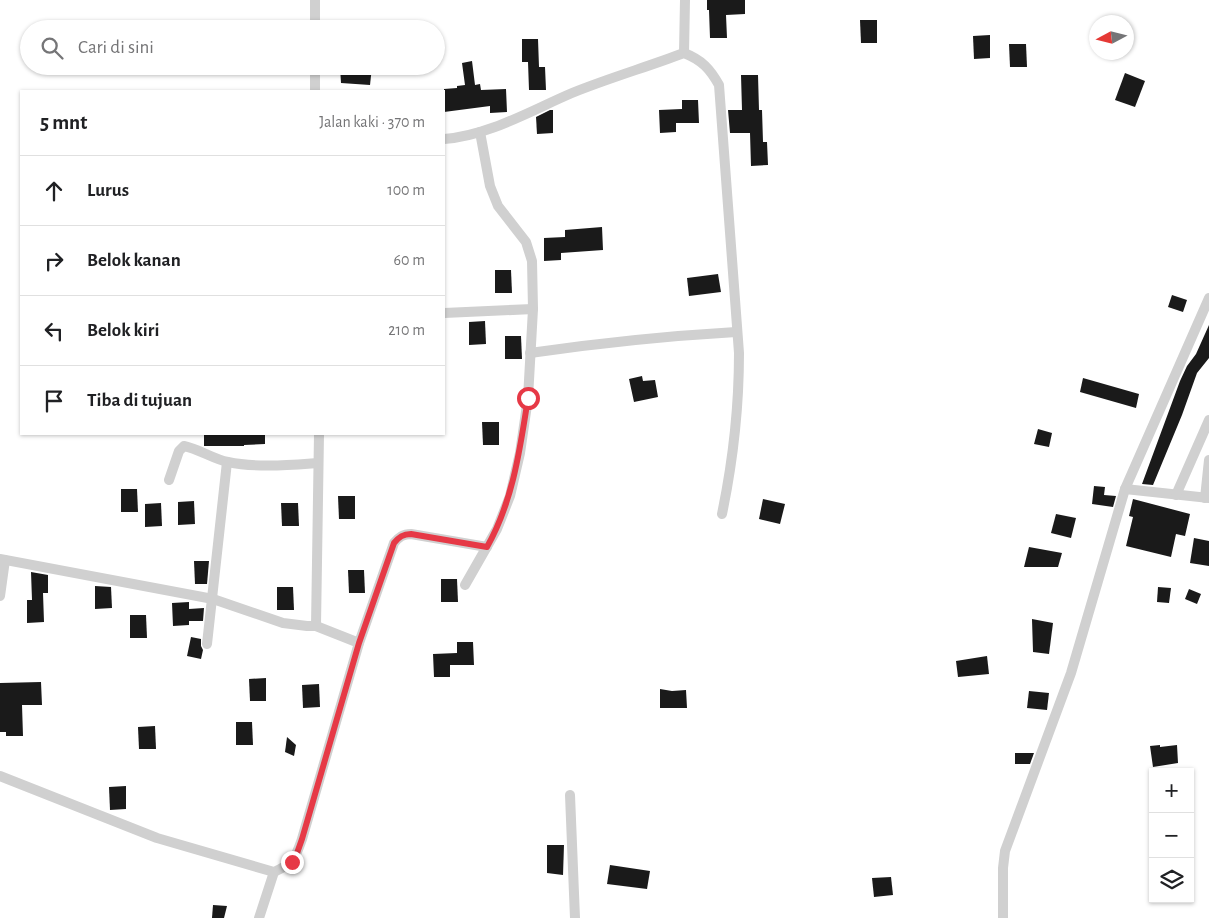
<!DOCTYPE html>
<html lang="id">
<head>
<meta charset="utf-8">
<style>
  body { margin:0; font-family:"Alegreya Sans",sans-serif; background:#f2f2f2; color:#202124 }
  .controls { position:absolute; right:15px; bottom:15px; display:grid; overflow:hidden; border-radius:0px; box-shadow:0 1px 4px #0004 }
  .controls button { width:45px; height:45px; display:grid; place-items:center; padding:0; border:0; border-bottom:1px solid #e0e0e0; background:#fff; color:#202124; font:25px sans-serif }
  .compass { position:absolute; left:1089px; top:15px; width:45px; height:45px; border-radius:50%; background:#fff; box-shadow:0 1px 4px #0004; rotate:263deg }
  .stop { position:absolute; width:15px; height:15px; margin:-11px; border:4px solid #e63946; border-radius:50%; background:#fff }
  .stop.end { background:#e63946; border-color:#fff; box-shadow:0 1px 5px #0008 }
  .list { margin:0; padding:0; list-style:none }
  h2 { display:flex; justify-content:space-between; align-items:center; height:65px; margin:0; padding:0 20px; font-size:21px }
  h2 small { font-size:16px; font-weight:400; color:#757577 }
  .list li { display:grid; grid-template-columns:32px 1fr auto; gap:15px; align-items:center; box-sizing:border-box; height:70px; padding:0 20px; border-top:1px solid #e0e0e0 }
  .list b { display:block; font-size:19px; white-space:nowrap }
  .list em { font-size:16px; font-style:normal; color:#757577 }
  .icon { flex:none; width:28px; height:28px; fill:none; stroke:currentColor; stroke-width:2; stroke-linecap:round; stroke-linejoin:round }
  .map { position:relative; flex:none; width:1209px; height:918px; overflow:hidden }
  .search { position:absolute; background:#fff; box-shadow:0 1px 4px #0004; left:20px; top:20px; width:425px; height:55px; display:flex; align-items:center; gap:12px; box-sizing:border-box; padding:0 18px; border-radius:28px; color:#757577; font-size:19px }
  .panel { position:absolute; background:#fff; box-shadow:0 1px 4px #0004; left:20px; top:90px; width:425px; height:345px; border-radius:0px }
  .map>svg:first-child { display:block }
  .building { fill:#1a1a1a }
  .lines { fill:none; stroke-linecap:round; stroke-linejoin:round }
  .street { stroke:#d0d0d0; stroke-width:10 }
  .route { stroke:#e63946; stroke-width:6 }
</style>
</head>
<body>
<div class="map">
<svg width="1209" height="918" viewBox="0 0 1209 918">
  <rect width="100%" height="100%" fill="#fff"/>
  <g class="building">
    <path d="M 707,0 L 745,0 L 745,14 L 726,15 L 727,38 L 710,38 L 709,10 L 707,10 Z"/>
    <path d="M 860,20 L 877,20 L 877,43 L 861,43 Z"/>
    <path d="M 990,35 L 990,58 L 974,59 L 973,36 Z"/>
    <path d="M 522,39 L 538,39 L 539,67 L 545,67 L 546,90 L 529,90 L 528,62 L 522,62 Z"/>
    <path d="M 1009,44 L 1026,44 L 1027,67 L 1010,67 Z"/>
    <path d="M 472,61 L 475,85 L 480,84 L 481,90 L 506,89 L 507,112 L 490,113 L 490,106 L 444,112 L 444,89 L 457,88 L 457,86 L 465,85 L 462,63 Z"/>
    <path d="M 340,66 L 372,67 L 370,85 L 341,83 Z"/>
    <path d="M 1125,73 L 1145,81 L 1135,107 L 1115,100 Z"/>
    <path d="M 741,75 L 758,75 L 759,110 L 762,110 L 763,142 L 767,142 L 768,165 L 751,166 L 750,133 L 730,133 L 728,110 L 742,110 Z"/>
    <path d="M 682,100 L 698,100 L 699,123 L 676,123 L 676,132 L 660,133 L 659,110 L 682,109 Z"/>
    <path d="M 550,110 L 553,110 L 553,133 L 537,134 L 536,117 Z"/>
    <path d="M 602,227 L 603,250 L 561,253 L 561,260 L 544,261 L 544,238 L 565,237 L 565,230 Z"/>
    <path d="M 495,270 L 511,270 L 512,293 L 495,293 Z"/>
    <path d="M 718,274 L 721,292 L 689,296 L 687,278 Z"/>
    <path d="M 1172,295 L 1187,300 L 1183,312 L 1168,307 Z"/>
    <path d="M 485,321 L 486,344 L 469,345 L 469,322 Z"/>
    <path d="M 1209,325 L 1209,358 L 1197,373 L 1182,415 L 1153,485 L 1142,484 L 1180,381 L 1187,366 L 1196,354 Z"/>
    <path d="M 505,336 L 521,336 L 522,359 L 505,359 Z"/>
    <path d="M 642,376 L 643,381 L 655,380 L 658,397 L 634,402 L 629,379 Z"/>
    <path d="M 1083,378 L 1139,394 L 1136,408 L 1080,392 Z"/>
    <path d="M 482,422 L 499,422 L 499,445 L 483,445 Z"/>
    <path d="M 1038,429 L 1052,433 L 1049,447 L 1034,444 Z"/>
    <path d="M 204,434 L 265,434 L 265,444 L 244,445 L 244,446 L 204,446 Z"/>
    <path d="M 1094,486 L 1105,487 L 1104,495 L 1116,496 L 1113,507 L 1092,504 Z"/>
    <path d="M 121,489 L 137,489 L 138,512 L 121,512 Z"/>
    <path d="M 338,496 L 355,496 L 355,519 L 339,519 Z"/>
    <path d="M 763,499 L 785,504 L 780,524 L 759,519 Z"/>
    <path d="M 1133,499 L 1190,514 L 1185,536 L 1176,534 L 1171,557 L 1126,546 L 1133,517 L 1129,516 Z"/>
    <path d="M 194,501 L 195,524 L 178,525 L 178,502 Z"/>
    <path d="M 161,503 L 162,526 L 145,527 L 145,504 Z"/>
    <path d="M 281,503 L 298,503 L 299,526 L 282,526 Z"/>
    <path d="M 1056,514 L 1076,518 L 1071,538 L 1051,533 Z"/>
    <path d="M 1194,538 L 1209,541 L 1209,566 L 1190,563 Z"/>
    <path d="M 1029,547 L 1062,553 L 1058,567 L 1024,567 Z"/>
    <path d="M 194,561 L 209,561 L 207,584 L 195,584 Z"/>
    <path d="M 348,570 L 364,570 L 365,593 L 349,593 Z"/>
    <path d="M 31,572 L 48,575 L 48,593 L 43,593 L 44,622 L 27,623 L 27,600 L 32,600 Z"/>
    <path d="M 441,579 L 457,579 L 458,602 L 441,602 Z"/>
    <path d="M 95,586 L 111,587 L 112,608 L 95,609 Z"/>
    <path d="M 277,587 L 293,587 L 294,610 L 277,610 Z"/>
    <path d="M 1158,587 L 1171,588 L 1169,603 L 1157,602 Z"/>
    <path d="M 1189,589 L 1201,594 L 1197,604 L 1185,599 Z"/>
    <path d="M 189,602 L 189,609 L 204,608 L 203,621 L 189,621 L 189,625 L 173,626 L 172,603 Z"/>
    <path d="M 130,615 L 146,615 L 147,638 L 130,638 Z"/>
    <path d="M 1032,619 L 1053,623 L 1049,654 L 1033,652 Z"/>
    <path d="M 191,637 L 201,639 L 201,646 L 203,650 L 201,659 L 187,656 Z"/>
    <path d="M 457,642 L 473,642 L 474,665 L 450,665 L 450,677 L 434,677 L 433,654 L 457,653 Z"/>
    <path d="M 987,656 L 989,674 L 958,677 L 956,661 Z"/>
    <path d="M 266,678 L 266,701 L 250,701 L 249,679 Z"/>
    <path d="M 41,682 L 42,705 L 22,705 L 23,736 L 6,736 L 6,732 L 0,732 L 0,683 Z"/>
    <path d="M 319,684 L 320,707 L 303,708 L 302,685 Z"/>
    <path d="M 660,689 L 672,691 L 686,690 L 687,708 L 660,708 Z"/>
    <path d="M 1029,691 L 1049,693 L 1047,710 L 1027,708 Z"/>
    <path d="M 236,722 L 252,722 L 253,745 L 236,745 Z"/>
    <path d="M 155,726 L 156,749 L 139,749 L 138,727 Z"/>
    <path d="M 287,737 L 296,745 L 294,756 L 285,752 Z"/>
    <path d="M 1160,745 L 1160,747 L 1177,745 L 1178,763 L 1153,767 L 1150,746 Z"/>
    <path d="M 1015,753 L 1034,753 L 1030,764 L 1015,764 Z"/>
    <path d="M 126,786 L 126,809 L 110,810 L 109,787 Z"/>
    <path d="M 547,845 L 564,845 L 563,875 L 547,873 Z"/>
    <path d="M 610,865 L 650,871 L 647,889 L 607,884 Z"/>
    <path d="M 891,877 L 893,895 L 874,897 L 872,878 Z"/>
    <path d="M 213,905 L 227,906 L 224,918 L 212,918 Z"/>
  </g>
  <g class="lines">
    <g class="street">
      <path d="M 315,0 L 315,29"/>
      <path d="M 684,53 L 685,0"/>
      <path d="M 315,66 L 315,91"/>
      <path d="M 444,139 C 488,136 532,110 572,93 C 609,78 647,67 684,53 C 702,60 710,69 719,85 L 739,353 C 739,407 733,461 722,514"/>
      <path d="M 444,313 L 533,309"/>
      <path d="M 530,353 C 599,343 667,336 736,332"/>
      <path d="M 169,480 L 179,451 L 184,446 C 199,449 213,459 228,462 C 256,468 289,465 317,463"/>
      <path d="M 1125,489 L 1209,498"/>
      <path d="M 1176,495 L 1209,420"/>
      <path d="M 1205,498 L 1209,460"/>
      <path d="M 0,559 L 213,599 L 283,623 L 307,626 L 316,626 L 319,434"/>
      <path d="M 465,585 L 497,529 L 510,496 L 520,453 L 528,398 L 533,309 L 532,261 L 526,242 L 498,206 L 490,186 L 480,132"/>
      <path d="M 0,596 L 5,560"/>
      <path d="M 316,626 L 359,643"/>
      <path d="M 207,644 L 227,462"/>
      <path d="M 0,776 L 157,838 L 274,872 C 294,863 295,859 302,839 L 359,643 L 394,543 C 399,537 403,534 411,534 L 487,547"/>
      <path d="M 570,795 L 575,918"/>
      <path d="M 259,918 L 274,872"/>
      <path d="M 1003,918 L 1003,868 L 1005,851 L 1071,673 L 1125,489 L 1209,298"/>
    </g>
  </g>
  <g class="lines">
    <path class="route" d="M 292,862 L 296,856 L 302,839 L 359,643 L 394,543 C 399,537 403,534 411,534 L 487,547 C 513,501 520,449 528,398"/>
  </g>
</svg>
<div class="controls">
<button>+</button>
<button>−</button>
<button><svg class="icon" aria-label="layers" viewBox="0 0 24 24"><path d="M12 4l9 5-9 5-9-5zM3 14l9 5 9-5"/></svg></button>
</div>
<svg class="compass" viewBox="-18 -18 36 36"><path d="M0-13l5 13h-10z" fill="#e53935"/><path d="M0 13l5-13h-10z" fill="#757577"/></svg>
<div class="stop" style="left:528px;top:398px"></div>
<div class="stop end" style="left:292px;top:862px"></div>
<div class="search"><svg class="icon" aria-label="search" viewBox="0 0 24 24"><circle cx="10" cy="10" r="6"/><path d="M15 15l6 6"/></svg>Cari di sini</div>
<section class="panel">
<h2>5 mnt<small>Jalan kaki · 370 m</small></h2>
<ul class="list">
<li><svg class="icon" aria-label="ahead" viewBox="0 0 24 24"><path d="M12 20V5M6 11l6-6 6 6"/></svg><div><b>Lurus</b></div><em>100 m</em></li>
<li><svg class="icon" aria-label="right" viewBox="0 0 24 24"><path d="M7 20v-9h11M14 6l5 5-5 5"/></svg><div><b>Belok kanan</b></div><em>60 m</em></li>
<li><svg class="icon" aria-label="left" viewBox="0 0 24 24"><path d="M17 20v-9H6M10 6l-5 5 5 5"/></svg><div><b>Belok kiri</b></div><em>210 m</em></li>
<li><svg class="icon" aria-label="arrive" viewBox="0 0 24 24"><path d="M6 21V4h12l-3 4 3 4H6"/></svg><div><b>Tiba di tujuan</b></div></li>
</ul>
</section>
</div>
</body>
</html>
